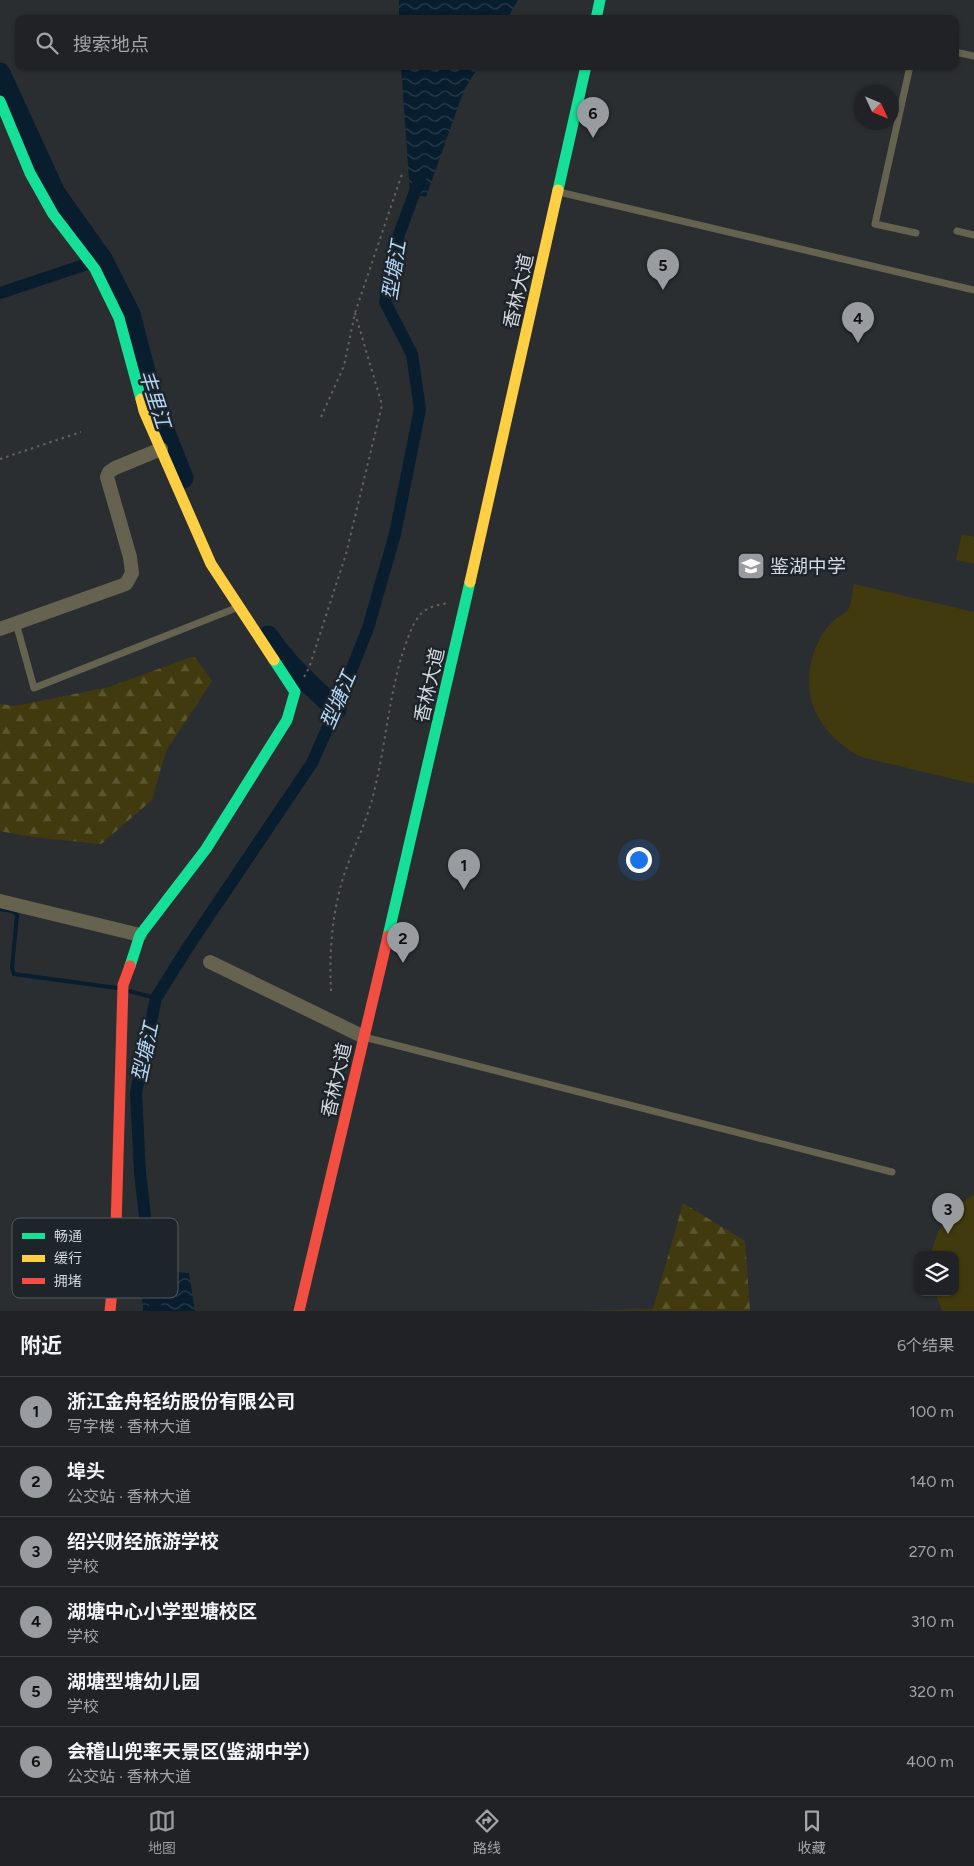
<!DOCTYPE html>
<html lang="zh">
<head>
<meta charset="utf-8">
<style>
  body { margin:0; font-family:Figtree,"Noto Sans SC",sans-serif; background:#282a2d; color:#f1f3f6 }
  .controls { position:absolute; right:15px; bottom:15px; display:grid; overflow:hidden; border-radius:10px; box-shadow:0 1px 4px #0004 }
  .controls button { width:45px; height:45px; display:grid; place-items:center; padding:0; border:0; border-bottom:1px solid #3d3f42; background:#202225; color:#f1f3f6; font:25px sans-serif }
  .compass { position:absolute; left:854px; top:85px; width:45px; height:45px; border-radius:50%; background:#202225; box-shadow:0 1px 4px #0004; rotate:134deg }
  .you { position:absolute; left:638px; top:859px; width:18px; height:18px; margin:-12px; border:4px solid #fff; border-radius:50%; background:#1a73e8; box-shadow:0 0 0 8px #1a73e833 }
  .badge { display:grid; place-items:center; width:32px; height:32px; border-radius:50%; background:#989ca0; color:#111; font-size:16px; font-weight:700 }
  .pin { position:absolute; translate:-50% -41px; filter:drop-shadow(0 1px 2px #0008) }
  .pin::after { content:''; position:absolute; top:26px; width:18px; height:15px; background:inherit; clip-path:polygon(0 0,100% 0,50% 100%) }
  .list { margin:0; padding:0; list-style:none }
  h2 { display:flex; justify-content:space-between; align-items:center; height:65px; margin:0; padding:0 20px; font-size:21px }
  h2 small { font-size:16px; font-weight:400; color:#a2a4a7 }
  .list li { display:grid; grid-template-columns:32px 1fr auto; gap:15px; align-items:center; box-sizing:border-box; height:70px; padding:0 20px; border-top:1px solid #3d3f42 }
  .list b { display:block; font-size:19px; white-space:nowrap }
  .list p { margin:0; font-size:16px; white-space:nowrap; color:#a2a4a7 }
  .list em { font-size:16px; font-style:normal; color:#a2a4a7 }
  .icon { flex:none; width:28px; height:28px; fill:none; stroke:currentColor; stroke-width:2; stroke-linecap:round; stroke-linejoin:round }
  .map { position:relative; flex:none; width:974px; height:1311px; overflow:hidden }
  .search { position:absolute; background:#202225; box-shadow:0 1px 4px #0004; left:15px; right:15px; top:15px; height:55px; display:flex; align-items:center; gap:12px; box-sizing:border-box; padding:0 18px; border-radius:10px; color:#a2a4a7; font-size:19px }
  .sheet { height:485px; background:#202225 }
  nav { display:flex; justify-content:space-around; align-items:center; box-sizing:border-box; height:70px; border-top:1px solid #3d3f42; background:#202225; font-size:14px; color:#a2a4a7 }
  nav a { display:grid; justify-items:center; gap:2px }
  nav .on { color:#989ca0 }
  .map>svg:first-child { display:block }
  .green { fill:#403a0e }
  .forest { fill:url(#forest-firs) }
  .water { fill:url(#water-waves) }
  .lines { fill:none; stroke-linecap:round; stroke-linejoin:round }
  .stream { stroke:#081d2e; stroke-width:4 }
  .canal { stroke:#081d2e; stroke-width:12 }
  .river { stroke:#081d2e; stroke-width:21 }
  .path { stroke:#636359; stroke-width:2; stroke-dasharray:2.5 4; stroke-linecap:butt }
  .lane { stroke:#656250; stroke-width:7 }
  .street { stroke:#656250; stroke-width:14 }
  .fast { stroke:#16e098; stroke-width:11 }
  .slow { stroke:#ffcf43; stroke-width:11 }
  .jam { stroke:#f24e42; stroke-width:11 }
  .labels { text-anchor:middle; stroke-width:5; stroke-linejoin:round; paint-order:stroke }
  .street-label { font-size:19px; fill:#d3d8dc; stroke:#1d242a }
  .poi-label { font-size:19px; fill:#d3d8dc; stroke:#1d242a; text-anchor:start }
  .water-label { font-size:20px; font-style:italic; fill:#b3d6f8; stroke:#1d242a }
  .key { fill:#1d242a; stroke:#545a5f; stroke-width:1 }
  .key-label { font-size:14px; fill:#d3d8dc }
</style>
</head>
<body>
<div class="map">
<svg width="974" height="1311" viewBox="0 0 974 1311">
  <defs>
    <pattern id="forest-firs" width="22" height="20" patternUnits="userSpaceOnUse" patternTransform="scale(1.25)"><rect width="22" height="20" fill="#403a0e"/><path d="M5 1l3.5 6h-7zM16 11l3.5 6h-7z" fill="#5b5630"/></pattern>
    <pattern id="water-waves" width="16" height="10" patternUnits="userSpaceOnUse" patternTransform="scale(1.25)"><rect width="16" height="10" fill="#081d2e"/><path d="M0 5q4-4 8 0t8 0" fill="none" stroke="#2b3d4c"/></pattern>
  </defs>
  <rect width="100%" height="100%" fill="#2a2e31"/>
  <g class="green">
    <path d="M 962,534 L 974,537 L 974,564 L 956,560 Z"/>
    <path d="M 854,584 L 974,612 L 974,784 L 861,757 C 814,732 794,686 821,637 C 824,631 830,624 835,619 C 839,616 845,614 848,610 C 852,604 852,591 854,584 Z"/>
    <path d="M 974,1194 L 974,1311 L 942,1311 L 935,1292 L 955,1292 L 955,1255 L 931,1255 C 937,1226 950,1210 974,1194 Z"/>
  </g>
  <g class="forest">
    <path d="M 194,656 L 212,681 L 166,751 L 152,800 L 101,844 L 32,837 L 0,831 L 0,704 L 15,706 L 109,687 Z"/>
    <path d="M 683,1203 L 745,1241 L 750,1311 L 582,1311 L 653,1309 Z"/>
  </g>
  <g class="water">
    <path d="M 399,0 L 518,0 L 507,19 L 399,19 Z"/>
    <path d="M 401,66 L 479,66 L 464,90 L 426,197 L 410,193 Z"/>
    <path d="M 140,1270 L 189,1273 L 195,1311 L 143,1311 Z"/>
  </g>
  <g class="lines">
    <g class="stream">
      <path d="M 0,909 L 12,911 L 17,915 L 12,968 L 14,974 L 117,988"/>
      <path d="M 129,991 L 156,998"/>
    </g>
    <g class="canal">
      <path d="M 0,293 L 102,259"/>
      <path d="M 156,1311 L 140,1173 L 136,1093 L 156,998 L 188,947 L 312,763 L 336,709 L 368,628 L 395,534 L 420,409 L 412,354 L 385,302 L 398,237 L 420,178"/>
    </g>
    <g class="river">
      <path d="M 0,73 L 55,193 L 102,259 L 130,314 L 153,403 L 183,478"/>
      <path d="M 268,636 C 286,664 312,686 336,709"/>
    </g>
    <g class="path">
      <path d="M 321,417 L 344,366 L 355,313 L 403,171"/>
      <path d="M 0,459 L 81,432"/>
      <path d="M 304,677 L 309,668 L 346,554 L 382,405 L 355,313"/>
      <path d="M 331,991 C 329,952 332,915 343,878 C 352,850 366,824 373,796 C 385,749 388,704 401,658 C 406,644 410,628 419,616 C 427,606 438,605 449,603"/>
    </g>
    <g class="lane">
      <path d="M 955,52 L 974,56"/>
      <path d="M 910,66 L 875,224 L 916,233"/>
      <path d="M 559,192 L 974,290"/>
      <path d="M 957,231 L 974,235"/>
      <path d="M 16,623 L 34,688 L 236,608"/>
      <path d="M 364,1037 L 892,1172"/>
    </g>
    <g class="street">
      <path d="M 0,629 L 126,584 L 132,573 L 130,557 L 107,477 L 109,472 L 115,468 L 161,449"/>
      <path d="M 0,901 L 140,935"/>
      <path d="M 210,962 L 364,1037"/>
    </g>
    <g class="fast">
      <path d="M 596,19 L 600,0"/>
      <path d="M 0,101 L 30,173 L 53,214 L 95,269 L 119,318 L 141,399"/>
      <path d="M 558,190 L 586,66"/>
      <path d="M 388,936 L 470,582"/>
      <path d="M 130,966 L 140,935 L 206,849 L 287,720 L 295,692 L 274,660"/>
    </g>
    <g class="slow">
      <path d="M 141,399 L 144,411 L 211,564 L 274,660"/>
      <path d="M 470,582 L 558,190"/>
    </g>
    <g class="jam">
      <path d="M 110,1311 L 115,1262 L 123,985 L 130,966"/>
      <path d="M 299,1311 L 388,936"/>
    </g>
  </g>
  <defs>
    <symbol id="school-square" viewBox="-11 -11 22 22"><rect x="-9" y="-9" width="18" height="18" rx="4" fill="#989ca0" stroke="#1d242a"/><path d="M0-5L7-2L0 1L-7-2ZM-4 1L0 2.5L4 1V4Q0 6-4 4Z" fill="#fff"/></symbol>
  </defs>
  <g fill-rule="evenodd">
    <use href="#school-square" x="735" y="550" width="32" height="32"/>
  </g>
  <g class="labels">
    <g class="street-label">
      <text transform="translate(518 291) rotate(-77)" y="7">香林大道</text>
      <text transform="translate(429 685) rotate(-77)" y="7">香林大道</text>
      <text transform="translate(336 1080) rotate(-77)" y="7">香林大道</text>
    </g>
    <g class="poi-label">
      <text x="770" y="573">鉴湖中学</text>
    </g>
    <g class="water-label">
      <text transform="translate(394 270) rotate(-81)" y="7">型塘江</text>
      <text transform="translate(155 399) rotate(72)" y="7">丰里江</text>
      <text transform="translate(338 700) rotate(-67)" y="7">型塘江</text>
      <text transform="translate(145 1052) rotate(-78)" y="7">型塘江</text>
    </g>
  </g>
  <rect x="12" y="1218" width="166" height="80" rx="8" class="key"/>
  <rect x="22" y="1233" width="23" height="6" fill="#16e098"/>
  <rect x="22" y="1255" width="23" height="7" fill="#ffcf43"/>
  <rect x="22" y="1278" width="23" height="6" fill="#f24e42"/>
  <g class="key-label">
    <text x="54" y="1241">畅通</text>
    <text x="54" y="1263">缓行</text>
    <text x="54" y="1286">拥堵</text>
  </g>
</svg>
<div class="controls">
<button><svg class="icon" aria-label="layers" viewBox="0 0 24 24"><path d="M12 4l9 5-9 5-9-5zM3 14l9 5 9-5"/></svg></button>
</div>
<svg class="compass" viewBox="-18 -18 36 36"><path d="M0-13l5 13h-10z" fill="#e53935"/><path d="M0 13l5-13h-10z" fill="#a2a4a7"/></svg>
<div class="you"></div>
<div class="pin badge" style="left:464px;top:890px">1</div>
<div class="pin badge" style="left:403px;top:963px">2</div>
<div class="pin badge" style="left:948px;top:1234px">3</div>
<div class="pin badge" style="left:858px;top:343px">4</div>
<div class="pin badge" style="left:663px;top:290px">5</div>
<div class="pin badge" style="left:593px;top:138px">6</div>
<div class="search"><svg class="icon" aria-label="search" viewBox="0 0 24 24"><circle cx="10" cy="10" r="6"/><path d="M15 15l6 6"/></svg>搜索地点</div>
</div>
<section class="sheet">
<h2>附近<small>6个结果</small></h2>
<ul class="list">
<li><span class="badge">1</span><div><b>浙江金舟轻纺股份有限公司</b><p>写字楼 · 香林大道</p></div><em>100 m</em></li>
<li><span class="badge">2</span><div><b>埠头</b><p>公交站 · 香林大道</p></div><em>140 m</em></li>
<li><span class="badge">3</span><div><b>绍兴财经旅游学校</b><p>学校</p></div><em>270 m</em></li>
<li><span class="badge">4</span><div><b>湖塘中心小学型塘校区</b><p>学校</p></div><em>310 m</em></li>
<li><span class="badge">5</span><div><b>湖塘型塘幼儿园</b><p>学校</p></div><em>320 m</em></li>
<li><span class="badge">6</span><div><b>会稽山兜率天景区(鉴湖中学)</b><p>公交站 · 香林大道</p></div><em>400 m</em></li>
</ul>
</section>
<nav>
<a class="on"><svg class="icon" aria-label="map" viewBox="0 0 24 24"><path d="M3 6l6-2 6 2 6-2v14l-6 2-6-2-6 2zM9 4v14M15 6v14"/></svg>地图</a>
<a><svg class="icon" aria-label="directions" viewBox="0 0 24 24"><path d="M12 3l9 9-9 9-9-9zM9 14v-3h6M13 9l2 2-2 2"/></svg>路线</a>
<a><svg class="icon" aria-label="saved" viewBox="0 0 24 24"><path d="M7 4h10v16l-5-4-5 4z"/></svg>收藏</a>
</nav>
</body>
</html>
